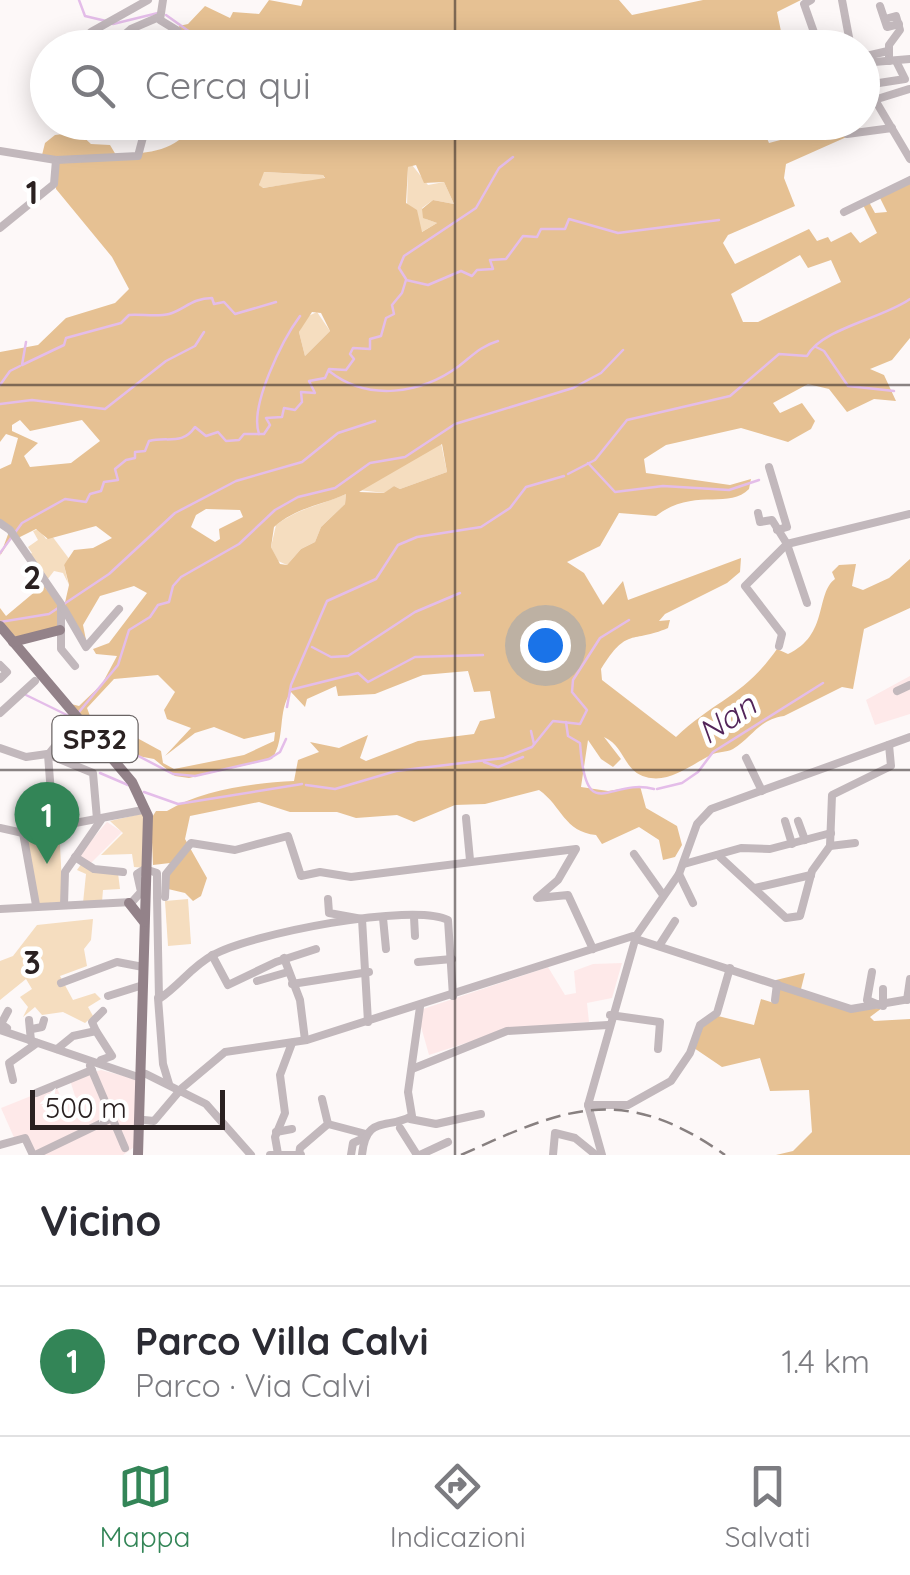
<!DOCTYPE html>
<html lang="it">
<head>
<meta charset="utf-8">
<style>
  body { margin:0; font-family:Quicksand,sans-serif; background:#f2f2f3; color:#2b2b33 }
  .scale { position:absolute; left:30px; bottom:25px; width:195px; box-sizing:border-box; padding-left:10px; border:5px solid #2a2121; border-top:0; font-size:28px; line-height:35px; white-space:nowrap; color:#2a2121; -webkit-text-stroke:8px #fff; paint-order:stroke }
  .you { position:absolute; left:545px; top:645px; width:35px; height:35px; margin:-25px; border:8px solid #fff; border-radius:50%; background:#1a73e8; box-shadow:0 0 0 15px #1a73e833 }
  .badge { display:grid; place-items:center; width:65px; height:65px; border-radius:50%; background:#338557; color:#fff; font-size:32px; font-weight:700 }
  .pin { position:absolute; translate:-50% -82px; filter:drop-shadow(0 2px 5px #0008) }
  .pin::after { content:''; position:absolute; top:52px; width:35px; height:30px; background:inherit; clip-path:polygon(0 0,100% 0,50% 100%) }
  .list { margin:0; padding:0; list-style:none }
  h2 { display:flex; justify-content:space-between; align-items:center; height:130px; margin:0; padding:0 40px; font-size:42px }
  h2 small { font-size:32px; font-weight:400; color:#7c7c81 }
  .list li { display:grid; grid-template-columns:65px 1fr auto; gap:30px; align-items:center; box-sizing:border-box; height:150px; padding:0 40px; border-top:2px solid #e1e1e2 }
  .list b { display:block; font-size:38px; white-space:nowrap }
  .list p { margin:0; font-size:32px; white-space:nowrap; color:#7c7c81 }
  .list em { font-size:32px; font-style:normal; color:#7c7c81 }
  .icon { flex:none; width:55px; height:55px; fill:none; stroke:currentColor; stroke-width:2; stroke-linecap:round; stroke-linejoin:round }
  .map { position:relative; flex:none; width:910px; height:1155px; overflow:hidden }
  .search { position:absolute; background:#fff; box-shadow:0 5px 25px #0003; left:30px; right:30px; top:30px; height:110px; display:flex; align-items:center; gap:25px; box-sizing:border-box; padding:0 35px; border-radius:55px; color:#7c7c81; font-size:38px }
  .sheet { height:280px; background:#fff }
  nav { display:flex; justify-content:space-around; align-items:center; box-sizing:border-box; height:140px; border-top:2px solid #e1e1e2; background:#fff; font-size:28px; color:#7c7c81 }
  nav a { display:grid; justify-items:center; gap:5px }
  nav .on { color:#338557 }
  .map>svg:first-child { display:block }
  .built { fill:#fee9e9 }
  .green { fill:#f5ddbf }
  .forest { fill:#e6c193; fill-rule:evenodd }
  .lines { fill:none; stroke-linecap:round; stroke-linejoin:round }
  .stream { stroke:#e4bde9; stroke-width:2.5 }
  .minor { stroke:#c2b8bc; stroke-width:8 }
  .major { stroke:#938289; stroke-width:10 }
  .rail { stroke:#888080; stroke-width:2.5; stroke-dasharray:15 8; stroke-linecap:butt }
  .grid { fill:none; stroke:#2a2121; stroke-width:2.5; stroke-opacity:0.55 }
  .labels { text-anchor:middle; stroke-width:9; stroke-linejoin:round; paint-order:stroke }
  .shield { fill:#fff; stroke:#6a6464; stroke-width:2.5 }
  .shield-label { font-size:28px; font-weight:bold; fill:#2a2121 }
  .water-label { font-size:32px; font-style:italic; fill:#53255a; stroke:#fff }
  .grid-label { font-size:32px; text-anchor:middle; font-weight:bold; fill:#2a2121; stroke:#fff; stroke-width:9; stroke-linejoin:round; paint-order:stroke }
</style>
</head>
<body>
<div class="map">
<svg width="910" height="1155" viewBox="0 0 910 1155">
  <rect width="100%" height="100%" fill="#fdf8f8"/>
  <g class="built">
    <path d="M 910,676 L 910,714 L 875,725 L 866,700 Z"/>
    <path d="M 107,822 L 122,832 L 89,865 L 77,857 Z"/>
    <path d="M 622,963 L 612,998 L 587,1003 L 589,1022 L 512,1028 L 429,1055 L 420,1023 L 423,1009 L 548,967 L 565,995 L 576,993 L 574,971 L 593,964 Z"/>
    <path d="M 101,1070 L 139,1080 L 137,1145 L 123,1155 L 31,1155 L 25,1143 L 16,1142 L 1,1108 L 56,1086 L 63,1102 L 75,1096 L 70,1080 Z"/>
  </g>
  <g class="green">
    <path d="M 412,165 L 428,185 L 444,182 L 454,204 L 433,200 L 422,208 L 426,219 L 437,223 L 420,233 L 407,207 L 408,167 Z"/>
    <path d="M 263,172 L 323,175 L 325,179 L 262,188 L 259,185 Z"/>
    <path d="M 317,312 L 330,331 L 305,356 L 299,332 L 306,317 Z"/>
    <path d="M 441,443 L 447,472 L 400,489 L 394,486 L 385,493 L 358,490 Z"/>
    <path d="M 346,494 L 345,504 L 321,527 L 315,542 L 301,549 L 287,565 L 278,561 L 271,547 L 276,525 C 301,507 319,506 346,494 Z"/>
    <path d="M 39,529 L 46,539 L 52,536 L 70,560 L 64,565 L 68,583 L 63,573 L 54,571 L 44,584 L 26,557 L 32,553 L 28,547 L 38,540 L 33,531 Z"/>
    <path d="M 145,813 L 146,868 L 134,867 L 132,854 L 101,855 L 123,833 L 110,821 Z"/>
    <path d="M 59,827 L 63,902 L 38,904 L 26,835 Z"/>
    <path d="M 82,863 L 118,873 L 120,889 L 103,890 L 102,902 L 83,903 L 86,874 L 77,870 Z"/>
    <path d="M 188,899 L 191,944 L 168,946 L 165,901 Z"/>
    <path d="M 93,919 L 91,940 L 84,949 L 87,966 L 60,976 L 73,1000 L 95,993 L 101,999 L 88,1007 L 93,1016 L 85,1023 L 63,1012 L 42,1015 L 35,1007 L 23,1017 L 28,1007 L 20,997 L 32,989 L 26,979 L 0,1000 L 0,961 L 13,956 L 37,925 Z"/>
  </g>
  <g class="forest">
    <path d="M 269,0 L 301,6 L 303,0 L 619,0 L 632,15 L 703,0 L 801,0 L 777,12 L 782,36 L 762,48 L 188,48 L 179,26 L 188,24 L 205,6 L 230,18 L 233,12 L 259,14 Z"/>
    <path d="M 197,122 L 238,123 L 246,130 L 289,136 L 307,127 L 339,133 L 341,123 L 431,123 L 439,139 L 449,134 L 447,123 L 760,122 L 769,143 L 784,139 L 789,128 L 805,129 L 808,123 L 859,123 L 860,131 L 786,164 L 784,178 L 795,206 L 728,235 L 723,243 L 735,264 L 809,229 L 817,241 L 828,237 L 831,242 L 851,232 L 860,243 L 877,233 L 863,205 L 869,202 L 875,213 L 887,212 L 878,194 L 910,180 L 910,338 L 892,360 L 870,369 L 884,375 L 896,401 L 874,399 L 847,412 L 829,389 L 808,384 L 773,403 L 780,413 L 802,403 L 815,421 L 811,429 L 788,442 L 741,428 L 666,445 L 644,459 L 646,473 L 730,485 L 751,479 L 749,489 C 728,510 693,487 656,516 L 619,513 L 600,546 L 567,562 L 584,573 L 603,605 L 623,581 L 628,600 L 741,558 L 740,572 L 727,583 L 665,614 L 659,621 L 670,620 L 668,628 C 631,644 628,626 601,669 L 602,680 L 676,737 C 715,700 744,696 777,649 L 788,654 C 829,635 815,594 835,579 L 832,572 L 839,565 L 856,564 L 852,586 L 863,590 L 889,578 L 910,559 L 910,608 L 864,629 L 853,689 L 842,687 L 784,716 C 759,719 752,738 733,749 C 726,753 718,751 711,755 C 692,764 669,784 646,777 C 623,771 625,746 604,737 L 621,759 L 613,767 L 601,759 L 588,740 L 581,787 L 608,791 L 640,786 L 646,808 L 677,826 L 682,845 L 675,857 L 663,860 L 659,840 L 639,827 L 602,844 L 596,835 C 564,832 562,806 539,790 L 485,804 L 455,805 L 414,822 L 397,815 L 356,818 L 337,812 L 290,812 L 259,802 L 190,816 L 185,839 L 207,878 L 201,896 L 193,901 L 185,893 L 168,889 L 170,863 L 153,865 L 151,819 L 156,811 L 167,811 C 202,790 252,783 294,781 L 298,760 L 319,752 L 310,742 L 339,748 L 368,735 L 360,758 L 366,761 L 418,741 L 474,734 L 480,721 L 495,718 L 490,691 L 474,692 L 468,671 L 423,675 L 375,694 L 338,696 L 336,686 L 307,699 L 305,707 L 291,692 C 277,711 286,738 272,759 L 189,778 L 175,776 L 154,759 L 138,756 L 95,731 L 121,742 L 128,733 L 161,751 L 163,763 L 174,769 L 244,755 L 274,741 L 275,732 L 244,739 L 214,727 L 195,733 L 165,756 L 191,728 L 167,719 L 164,710 L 175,692 L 158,675 L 114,679 L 87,708 L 90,716 L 80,715 L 71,704 L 79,706 L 102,684 L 117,656 L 96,654 L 93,649 L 109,643 L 147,593 L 134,586 L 100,596 L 83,625 L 87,645 L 64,607 L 69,585 L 64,565 L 74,550 L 93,548 L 112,538 L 96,526 L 48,539 L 36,529 L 16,539 L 13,535 L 0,556 L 10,529 L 0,522 L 0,469 L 11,464 L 18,438 L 6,434 L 0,442 L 0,352 L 38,345 L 66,318 L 115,303 L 129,289 L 112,257 L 56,189 L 57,159 L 42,155 L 45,143 L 55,135 L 78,132 L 91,144 L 110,145 L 116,155 C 153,152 173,153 197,122 ZM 416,165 L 424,183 L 444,182 L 454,204 L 433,200 L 422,209 L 423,218 L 437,223 L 422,232 L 417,210 L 406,203 L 408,167 ZM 264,172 L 323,175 L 325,178 L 263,188 L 259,185 ZM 800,255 L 808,268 L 831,260 L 841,282 L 758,322 L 743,322 L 731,294 ZM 312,312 L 321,313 L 330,331 L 305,356 L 299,332 ZM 20,420 L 30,431 L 82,420 L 100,441 L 71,463 L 30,467 L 24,456 L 38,443 L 12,431 L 12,425 ZM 442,444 L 447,472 L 400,489 L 394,486 L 384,493 L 359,492 ZM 346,494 L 345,504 L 321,527 L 315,542 L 301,549 L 287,565 L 280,564 L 271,547 L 274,527 C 297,507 320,506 346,494 ZM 206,509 L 240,510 L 243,517 L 219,529 L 220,539 L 215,542 L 191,527 L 196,515 Z"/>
    <path d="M 43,585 L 61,608 L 58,627 L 19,640 L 0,622 L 0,608 L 6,616 Z"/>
    <path d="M 805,973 L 800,993 L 846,1010 L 882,1008 L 870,1017 L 874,1021 L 910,1019 L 910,1155 L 776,1155 L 793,1151 L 812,1132 L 809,1090 L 770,1091 L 760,1058 L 722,1067 L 694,1048 L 701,1027 L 718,1016 L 754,1025 L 761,999 L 774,1003 L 776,980 Z"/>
  </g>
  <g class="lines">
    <g class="stream">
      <path d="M 79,0 L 85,16 L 106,21"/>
      <path d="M 166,15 L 197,37 L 224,39 L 239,48"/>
      <path d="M 113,24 L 158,13"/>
      <path d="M 316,48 L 323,48"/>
      <path d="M 354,48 L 380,43 L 389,36 L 392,43 L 410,36 L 423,45 L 491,45"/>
      <path d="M 406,279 L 399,268 L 404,256 L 476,208 L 499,168 L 513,157"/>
      <path d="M 26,342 L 22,365 L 64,345 L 66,338 L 121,323 L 129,315 C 141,314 158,317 169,314 C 184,310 192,298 212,298 L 214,304 L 224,302 L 235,314 L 276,302"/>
      <path d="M 816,347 L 824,351 L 848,386 L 894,391"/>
      <path d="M 329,371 C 368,402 421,394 459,366 C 473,355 481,346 498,341"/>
      <path d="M 0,385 L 10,371 L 20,366"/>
      <path d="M 0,404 L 32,400 L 105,409 L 166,361 L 195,346 L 204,332"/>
      <path d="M 259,434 C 249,406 283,339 300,316"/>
      <path d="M 588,463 L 615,492 L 663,486 L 729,490 L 759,480"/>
      <path d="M 568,474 L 595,460 L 627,420 L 730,396 L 779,354 L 807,356 C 822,328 882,319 910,299"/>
      <path d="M 0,553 L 22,523 L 65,499 L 86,502 L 90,494 L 101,491 L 104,482 L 118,480 L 115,469 L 126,460 L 135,458 L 135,452 L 145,451 L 149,441 C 167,436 182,446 195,427 L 206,436 L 218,432 L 226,441 L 239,440 L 244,434 L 264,434 L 270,425 L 266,418 L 282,417 L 284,408 L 295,410 L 302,402 L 301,392 L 315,393 L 309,381 L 325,378 L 329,369 L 346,370 L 354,359 L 350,354 L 353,348 L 370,349 L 370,339 L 381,336 L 386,318 L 394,314 L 392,305 L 402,293 L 406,280 L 428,285 L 461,271 L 472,276 L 477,270 L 493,269 L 490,260 L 506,259 L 523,236 L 537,237 L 541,229 L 565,229 L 569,219 L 618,233 L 719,220"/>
      <path d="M 0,622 L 49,614 L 109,574 L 175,513 L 236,481 L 302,462 L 338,433 L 375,421"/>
      <path d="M 312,647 L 331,657 L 348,656 L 415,612 L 460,593"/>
      <path d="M 290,690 L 358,673 L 368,682 L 415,657 L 483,655"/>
      <path d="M 26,695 L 73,718"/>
      <path d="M 287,707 L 291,685 L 327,601 L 376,579 L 398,545 L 417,537 L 481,527 L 510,508 L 526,487 L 564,476"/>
      <path d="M 79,712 L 118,665 L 129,630 L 150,617 L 158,605 L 169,602 L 173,586 L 181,577 L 239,544 L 275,510 L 298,497 L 335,488 L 370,463 L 405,457 L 455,424 L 573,388 L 601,373 L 623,350"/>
      <path d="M 566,722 L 568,736 L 580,743 C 586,828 609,777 654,789"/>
      <path d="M 531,731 L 534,744"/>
      <path d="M 98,735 L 173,774 L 195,776 L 269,759 L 280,752 L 286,739"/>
      <path d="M 484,762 L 498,767 L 523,757"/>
      <path d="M 100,773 L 128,785"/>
      <path d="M 306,785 L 335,789 L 396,771 L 504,758 L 532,747 L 553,721 L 580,724 L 587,710 L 572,692 L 573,680 L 600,638 L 629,620"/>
      <path d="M 657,789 L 682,783 L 698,772 L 713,752 L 823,683"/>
      <path d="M 144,792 L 178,804 L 302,784"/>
    </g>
    <g class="minor">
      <path d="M 163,0 L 160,20 L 178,31 L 185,48"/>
      <path d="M 811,0 L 804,4 L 816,38"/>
      <path d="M 842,0 L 851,48"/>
      <path d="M 880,6 L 887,27 L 899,24"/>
      <path d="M 885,19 L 896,16 L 900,30 L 889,45 L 889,61"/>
      <path d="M 91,32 L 148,0"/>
      <path d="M 109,48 L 131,29 L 159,17"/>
      <path d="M 824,48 L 836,43 L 838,48"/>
      <path d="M 862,57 L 888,51"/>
      <path d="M 862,63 L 910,59"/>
      <path d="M 862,78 L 910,159"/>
      <path d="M 866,85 L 905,79 L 896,61"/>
      <path d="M 874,100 L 909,89"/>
      <path d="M 847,134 L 892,128"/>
      <path d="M 0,151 L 56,160 L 138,156 L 147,122"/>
      <path d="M 844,212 L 910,180"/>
      <path d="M 0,228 L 54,184 L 56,160"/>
      <path d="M 769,467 L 787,527 L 777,530"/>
      <path d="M 758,513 L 760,522 L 772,520 L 787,544 L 807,603"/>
      <path d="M 0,523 L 10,530 L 61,604 L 61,649 L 75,666"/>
      <path d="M 787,544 L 910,514"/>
      <path d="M 64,609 L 86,647 L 119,609"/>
      <path d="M 779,646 L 782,634 L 745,586 L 787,544"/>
      <path d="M 0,665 L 7,672 L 0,679"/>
      <path d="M 897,691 L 910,685"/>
      <path d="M 0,713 L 35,681"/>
      <path d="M 0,748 L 26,757 L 47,754 L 93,773 L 97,819"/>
      <path d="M 746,758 L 762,791"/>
      <path d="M 22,817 L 53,819"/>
      <path d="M 466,818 L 470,860"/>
      <path d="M 53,819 L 48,755 L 72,725"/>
      <path d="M 785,821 L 792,844"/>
      <path d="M 798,821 L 805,840"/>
      <path d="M 0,828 L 23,833 L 143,810"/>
      <path d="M 23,833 L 36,905"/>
      <path d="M 830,846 L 855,843"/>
      <path d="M 634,854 L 663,895"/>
      <path d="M 75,857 L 94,869 L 123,872"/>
      <path d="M 720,857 L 786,918 L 800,916 L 812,871 L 830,846 L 832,795 L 891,766 L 889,745"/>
      <path d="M 684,864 L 741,848 L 770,849 L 831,833"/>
      <path d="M 679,874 L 693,903"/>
      <path d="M 755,888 L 811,875"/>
      <path d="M 157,897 L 159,999 C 179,986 192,966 213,955 C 250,934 413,902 448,920 L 453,996"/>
      <path d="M 165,897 L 166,874 L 191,843 L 235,850 L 288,836 L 301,876 L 320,872 L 351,877 L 576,849 L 558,880 L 537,898 L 568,895 L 593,949"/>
      <path d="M 328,899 L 329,913 L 362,919 L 368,1022"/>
      <path d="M 64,905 L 65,872 L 101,820"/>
      <path d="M 0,909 L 132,902 L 141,892 L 137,874 L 145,869 L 157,873 L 157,895"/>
      <path d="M 414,917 L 415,936"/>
      <path d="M 383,918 L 386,949"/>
      <path d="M 636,936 L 679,874 L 697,824 L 711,809 L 910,737"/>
      <path d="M 636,939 L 851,1009 L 910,999"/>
      <path d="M 659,946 L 675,921"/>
      <path d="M 212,955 L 228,985 L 276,962 L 316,949"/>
      <path d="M 284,958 L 300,1000 L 305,1040"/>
      <path d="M 418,962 L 452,959"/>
      <path d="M 872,972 L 867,1000 L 879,1005"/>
      <path d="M 257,981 L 288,972"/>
      <path d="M 61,983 L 117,962 L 143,967"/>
      <path d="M 292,984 L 369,972"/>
      <path d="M 108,996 L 143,985"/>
      <path d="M 158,998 L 163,1064 L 169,1084"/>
      <path d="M 775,1000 L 777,984"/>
      <path d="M 907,1000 L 910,979"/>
      <path d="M 883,1006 L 883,989"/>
      <path d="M 610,1015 L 660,1022 L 658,1049"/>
      <path d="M 29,1020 L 31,1041"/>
      <path d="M 7,1028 L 1,1024 L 8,1011"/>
      <path d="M 32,1029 L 42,1027 L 44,1020"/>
      <path d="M 0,1030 L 138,1077"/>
      <path d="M 96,1031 L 92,1022 L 103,1011"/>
      <path d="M 57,1049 L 73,1036 L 96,1031 L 112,1056 L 101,1060"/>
      <path d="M 90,1066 L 125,1148"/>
      <path d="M 412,1069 L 507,1031 L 608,1025"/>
      <path d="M 146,1074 L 206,1104 L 251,1155"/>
      <path d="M 13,1080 L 9,1063 L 37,1043"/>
      <path d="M 36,1093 L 92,1070"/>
      <path d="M 588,1105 L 628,1105 L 671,1081 L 690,1053 L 700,1025 L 717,1013 L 730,968"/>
      <path d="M 410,1119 L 436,1124 L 481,1114"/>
      <path d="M 144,1120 L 154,1121 L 182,1088 L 225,1052 L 307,1040 L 633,936"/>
      <path d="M 328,1124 L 366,1134"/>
      <path d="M 400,1128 L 417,1155"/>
      <path d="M 276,1132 L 292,1129"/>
      <path d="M 0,1145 L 25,1138 L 33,1155"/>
      <path d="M 278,1154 L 275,1137 L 285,1113 L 280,1075 L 292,1043"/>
      <path d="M 35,1155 L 110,1119"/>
      <path d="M 270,1155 L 301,1155"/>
      <path d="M 299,1155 L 300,1148 L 328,1124 L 322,1099"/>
      <path d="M 351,1155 L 353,1143 L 364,1138"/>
      <path d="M 362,1155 C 366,1114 387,1130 412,1116 L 408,1092 L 420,1007"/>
      <path d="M 420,1155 L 448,1142"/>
      <path d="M 553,1155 L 555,1133 L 575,1138 L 596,1155"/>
      <path d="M 602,1155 L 588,1105 L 635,940"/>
    </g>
    <g class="major">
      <path d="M 0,626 L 132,782 L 148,816 L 138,1155"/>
      <path d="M 13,642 L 60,630"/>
      <path d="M 129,903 L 144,922"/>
    </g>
    <path class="rail" d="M 461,1155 C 565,1108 622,1082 725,1155"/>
  </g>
  <path class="grid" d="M 455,0 L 455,48M 455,122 L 455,1155M 0,385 L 910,385M 0,770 L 910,770"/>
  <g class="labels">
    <rect class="shield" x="52.5" y="716" width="85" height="46" rx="8"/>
    <g class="shield-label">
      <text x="95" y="749">SP32</text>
    </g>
    <g class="water-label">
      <text transform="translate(727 719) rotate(-34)" y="11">Nan</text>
    </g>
  </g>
  <g class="grid-label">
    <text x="32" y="204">1</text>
    <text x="32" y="589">2</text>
    <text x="32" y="974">3</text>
  </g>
</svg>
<div class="scale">500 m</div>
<div class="you"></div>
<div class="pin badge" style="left:47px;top:864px">1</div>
<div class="search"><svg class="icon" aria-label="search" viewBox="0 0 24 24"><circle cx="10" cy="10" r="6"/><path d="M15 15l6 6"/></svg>Cerca qui</div>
</div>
<section class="sheet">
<h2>Vicino<small></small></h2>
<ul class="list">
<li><span class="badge">1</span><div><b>Parco Villa Calvi</b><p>Parco · Via Calvi</p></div><em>1.4 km</em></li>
</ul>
</section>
<nav>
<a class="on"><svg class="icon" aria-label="map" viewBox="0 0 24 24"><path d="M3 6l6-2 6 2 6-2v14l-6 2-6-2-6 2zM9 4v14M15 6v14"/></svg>Mappa</a>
<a><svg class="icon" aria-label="directions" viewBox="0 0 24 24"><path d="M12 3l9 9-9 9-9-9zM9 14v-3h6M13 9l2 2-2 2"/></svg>Indicazioni</a>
<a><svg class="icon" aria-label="saved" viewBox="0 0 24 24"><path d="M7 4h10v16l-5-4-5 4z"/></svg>Salvati</a>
</nav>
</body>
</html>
